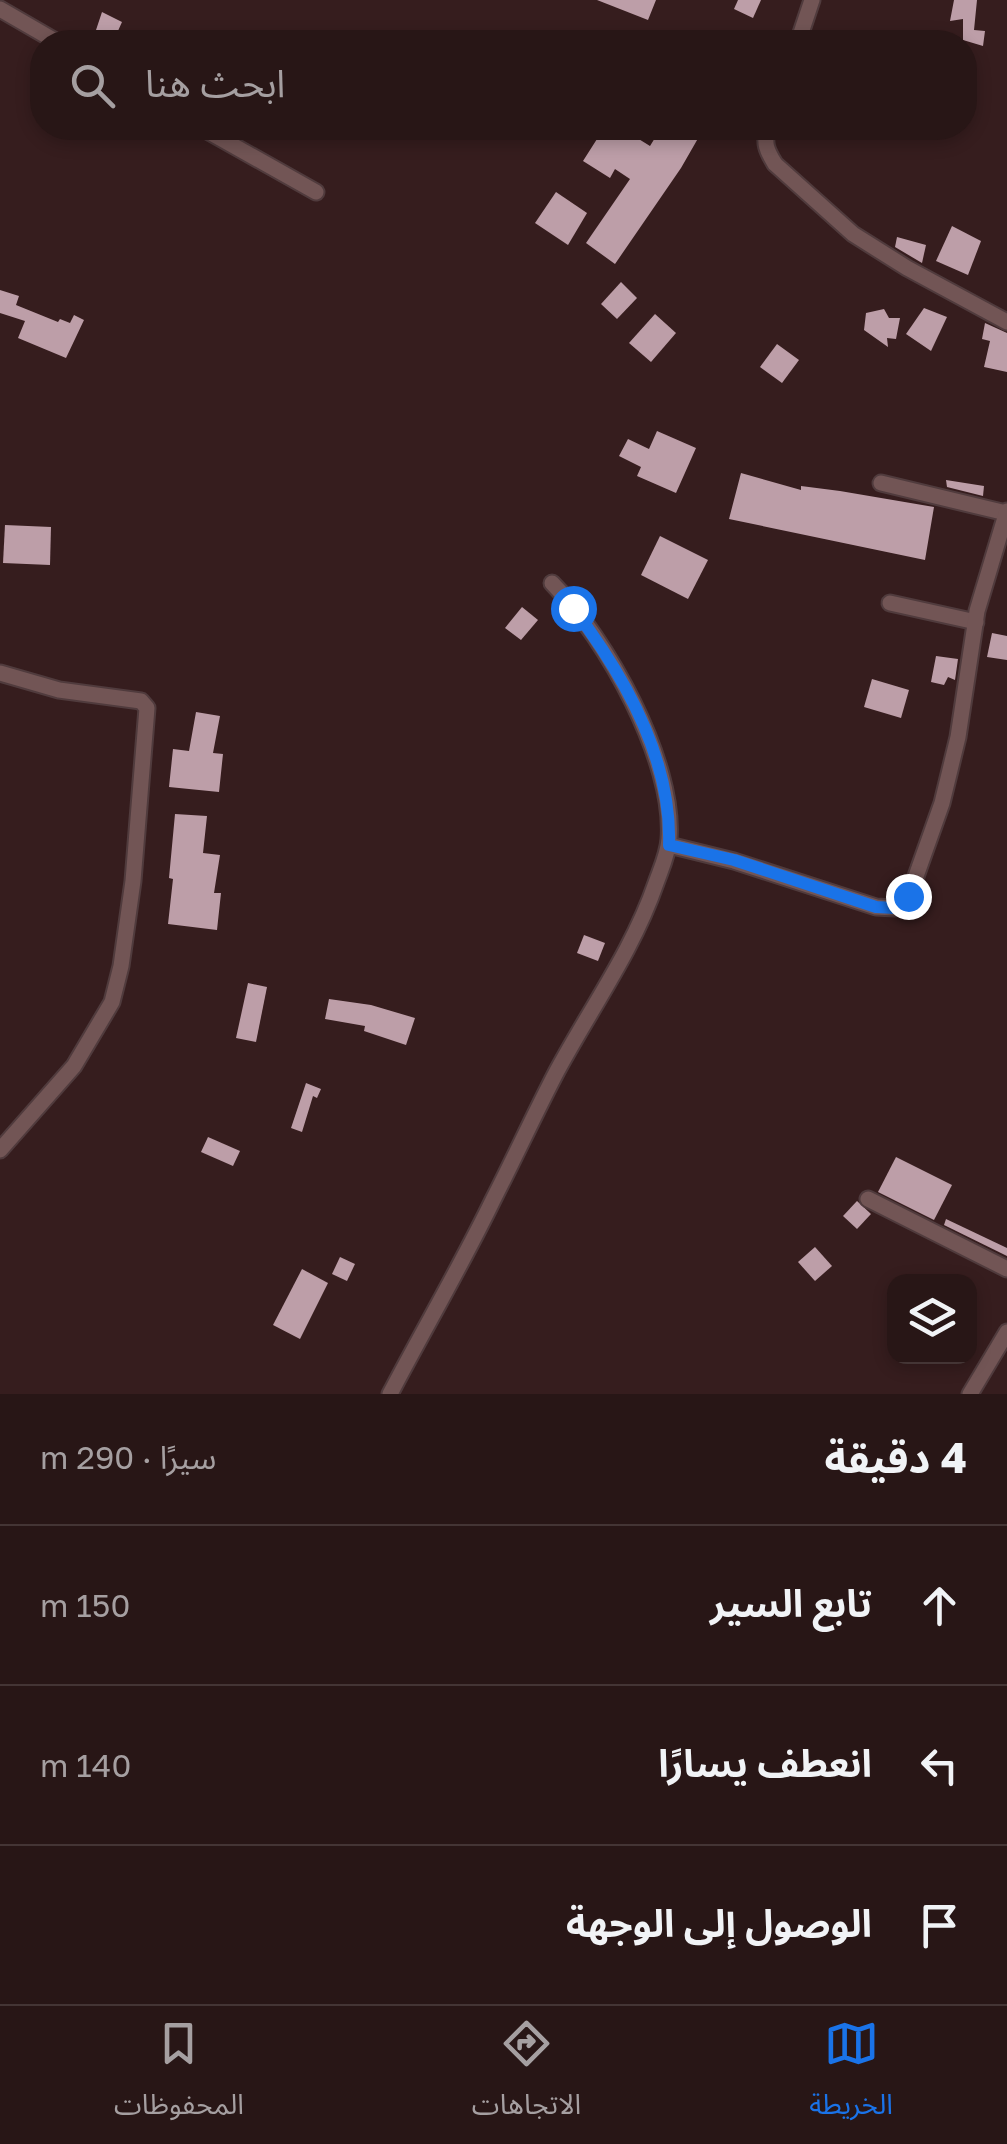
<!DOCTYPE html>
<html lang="ar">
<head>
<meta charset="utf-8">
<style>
  body { margin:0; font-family:"Golos Text","Noto Sans Arabic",sans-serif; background:#301f1f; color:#f1f3f6; direction:rtl }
  .controls { position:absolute; right:30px; bottom:30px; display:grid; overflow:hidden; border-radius:20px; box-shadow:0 5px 15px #0003 }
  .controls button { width:90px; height:90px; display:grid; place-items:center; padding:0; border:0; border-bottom:2px solid #443535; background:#281616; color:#f1f3f6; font:50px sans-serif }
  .stop { position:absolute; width:30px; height:30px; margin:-22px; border:8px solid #1a73e8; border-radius:50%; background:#fff }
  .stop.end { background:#1a73e8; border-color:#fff; box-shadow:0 2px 10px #0008 }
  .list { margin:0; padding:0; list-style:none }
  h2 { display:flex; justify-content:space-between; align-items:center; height:130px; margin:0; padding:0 40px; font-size:42px }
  h2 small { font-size:32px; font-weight:400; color:#a59fa1 }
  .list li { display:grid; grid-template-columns:65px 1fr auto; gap:30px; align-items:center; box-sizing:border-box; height:160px; padding:0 40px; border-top:2px solid #443535 }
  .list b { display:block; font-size:38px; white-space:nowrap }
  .list em { font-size:32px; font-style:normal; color:#a59fa1 }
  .icon { flex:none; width:55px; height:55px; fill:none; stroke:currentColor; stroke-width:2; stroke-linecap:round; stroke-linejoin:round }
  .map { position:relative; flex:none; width:1007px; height:1394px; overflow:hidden; direction:ltr }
  .search { position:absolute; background:#281616; box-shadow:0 5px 15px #0003; left:30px; right:30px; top:30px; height:110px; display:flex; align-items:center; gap:25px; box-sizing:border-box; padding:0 35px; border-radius:40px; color:#a59fa1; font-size:38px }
  .sheet { height:610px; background:#281616 }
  nav { display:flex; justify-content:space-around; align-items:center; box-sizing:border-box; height:140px; border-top:2px solid #443535; background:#281616; font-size:28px; color:#a59fa1 }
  nav a { display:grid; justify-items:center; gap:5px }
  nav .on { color:#1a73e8 }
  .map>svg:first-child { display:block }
  .building { fill:#bd9ea8 }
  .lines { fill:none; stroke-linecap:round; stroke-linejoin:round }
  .minor-casing { stroke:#503b3d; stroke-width:19 }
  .minor { stroke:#725555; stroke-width:15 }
  .route { stroke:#1a73e8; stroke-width:12 }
</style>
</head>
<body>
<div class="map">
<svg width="1007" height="1394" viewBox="0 0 1007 1394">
  <rect width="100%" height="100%" fill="#361d1e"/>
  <g class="building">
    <path d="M 597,0 L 656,0 L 648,20 Z"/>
    <path d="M 738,0 L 761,0 L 753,18 L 734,9 Z"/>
    <path d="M 954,0 L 977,0 L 974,30 L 985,31 L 983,46 L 963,40 L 963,19 L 950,21 Z"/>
    <path d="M 102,12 L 122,22 L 113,42 L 104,42 L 104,37 L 96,30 Z"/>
    <path d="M 604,128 L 621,128 L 650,146 L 661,128 L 704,128 L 681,168 L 615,264 L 586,243 L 630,179 L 615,169 L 610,178 L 583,161 Z"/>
    <path d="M 556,192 L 587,213 L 568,245 L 535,223 Z"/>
    <path d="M 952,226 L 981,241 L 968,275 L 936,261 Z"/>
    <path d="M 897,237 L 926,245 L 922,263 L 895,247 Z"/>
    <path d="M 621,282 L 637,298 L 617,319 L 601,304 Z"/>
    <path d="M 0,290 L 19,296 L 16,305 L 58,322 L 60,319 L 70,323 L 74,315 L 84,320 L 66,358 L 18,338 L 25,321 L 0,313 Z"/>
    <path d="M 924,308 L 947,317 L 931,351 L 906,334 Z"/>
    <path d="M 884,309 L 889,318 L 900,318 L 896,339 L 887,338 L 888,347 L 864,330 L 866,313 Z"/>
    <path d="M 655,314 L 676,333 L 651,362 L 629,343 Z"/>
    <path d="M 985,323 L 1007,333 L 1007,372 L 984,367 L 990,341 L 982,339 Z"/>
    <path d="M 777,344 L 799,360 L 782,383 L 760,367 Z"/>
    <path d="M 657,431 L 696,448 L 676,493 L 637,476 L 641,467 L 619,456 L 628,439 L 649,449 Z"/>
    <path d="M 741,473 L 801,490 L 801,486 L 840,491 L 934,507 L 925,560 L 729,519 Z"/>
    <path d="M 946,480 L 984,486 L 983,496 L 947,487 Z"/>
    <path d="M 5,525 L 51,527 L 50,565 L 3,563 Z"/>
    <path d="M 660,536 L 708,560 L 688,599 L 641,575 Z"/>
    <path d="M 522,607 L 538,620 L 521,640 L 505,628 Z"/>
    <path d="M 992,633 L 1007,636 L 1007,660 L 987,657 Z"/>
    <path d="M 936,656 L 958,659 L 955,680 L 948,677 L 944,685 L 931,682 Z"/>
    <path d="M 872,679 L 909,690 L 901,718 L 864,707 Z"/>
    <path d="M 196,712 L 220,716 L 213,753 L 223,754 L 219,792 L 169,787 L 173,749 L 189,751 Z"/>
    <path d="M 175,814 L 207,816 L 203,853 L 220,855 L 214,893 L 221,893 L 217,930 L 168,924 L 173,879 L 169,878 Z"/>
    <path d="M 584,935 L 605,943 L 598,961 L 577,953 Z"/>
    <path d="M 248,983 L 267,987 L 256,1042 L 236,1038 Z"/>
    <path d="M 329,999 L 371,1005 L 415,1018 L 406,1045 L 364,1031 L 365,1026 L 325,1019 Z"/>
    <path d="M 306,1083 L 321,1089 L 317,1098 L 313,1096 L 302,1132 L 291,1128 Z"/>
    <path d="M 208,1137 L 240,1151 L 233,1166 L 201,1152 Z"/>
    <path d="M 896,1157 L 952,1185 L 934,1220 L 878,1192 Z"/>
    <path d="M 857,1201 L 871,1214 L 857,1229 L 843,1216 Z"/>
    <path d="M 946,1219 L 1007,1248 L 1007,1256 L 944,1225 Z"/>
    <path d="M 815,1247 L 832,1266 L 815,1281 L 798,1262 Z"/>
    <path d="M 340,1257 L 355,1264 L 347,1281 L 332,1274 Z"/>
    <path d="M 302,1269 L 328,1283 L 300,1339 L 273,1325 Z"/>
  </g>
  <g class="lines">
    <defs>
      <g id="minor">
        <path d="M 0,9 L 57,42"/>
        <path d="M 798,42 L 812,0"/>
        <path d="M 202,128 L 316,192"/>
        <path d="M 768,128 C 763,143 767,151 775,164 L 853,234 L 907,268 L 1007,322"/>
        <path d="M 881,483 L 1006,513"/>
        <path d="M 890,603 L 976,622"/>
        <path d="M 0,673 L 59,690 L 141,701 L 147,708 L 133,881 L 121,966 L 112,1002 L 74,1066 L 0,1150"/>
        <path d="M 669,845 L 734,861 L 876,907 L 895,908 L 909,896 L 942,803 L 958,737 L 977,611 L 1007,511"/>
        <path d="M 868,1199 L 1007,1269"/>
        <path d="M 390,1394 C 424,1329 461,1266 493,1200 C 515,1157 535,1113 557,1071 C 591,1008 633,950 656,883 C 661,869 668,854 669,839 C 675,761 606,638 552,583"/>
        <path d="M 970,1394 L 1007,1332"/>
      </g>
    </defs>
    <use href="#minor" class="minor-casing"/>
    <use href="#minor" class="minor"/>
  </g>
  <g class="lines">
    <path class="route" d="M 573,608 C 624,675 672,759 669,845 L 734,860 L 876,907 L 895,908 L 908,896"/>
  </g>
</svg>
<div class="controls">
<button><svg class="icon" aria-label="layers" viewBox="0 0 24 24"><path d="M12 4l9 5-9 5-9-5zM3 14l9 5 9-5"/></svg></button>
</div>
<div class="stop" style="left:573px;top:608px"></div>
<div class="stop end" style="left:908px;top:896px"></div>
<div class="search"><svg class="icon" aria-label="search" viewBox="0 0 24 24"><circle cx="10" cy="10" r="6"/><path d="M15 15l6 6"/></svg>ابحث هنا</div>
</div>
<section class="sheet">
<h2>4 دقيقة<small>سيرًا · 290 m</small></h2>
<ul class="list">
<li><svg class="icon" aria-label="ahead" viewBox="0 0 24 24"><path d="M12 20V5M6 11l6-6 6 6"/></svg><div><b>تابع السير</b></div><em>150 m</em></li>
<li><svg class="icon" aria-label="left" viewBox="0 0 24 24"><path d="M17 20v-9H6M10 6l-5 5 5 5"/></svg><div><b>انعطف يسارًا</b></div><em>140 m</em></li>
<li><svg class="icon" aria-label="arrive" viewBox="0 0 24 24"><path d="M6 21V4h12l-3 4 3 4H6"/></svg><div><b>الوصول إلى الوجهة</b></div></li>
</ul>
</section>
<nav>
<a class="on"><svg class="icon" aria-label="map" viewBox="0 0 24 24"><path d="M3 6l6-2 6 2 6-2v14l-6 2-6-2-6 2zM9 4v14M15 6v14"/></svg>الخريطة</a>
<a><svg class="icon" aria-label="directions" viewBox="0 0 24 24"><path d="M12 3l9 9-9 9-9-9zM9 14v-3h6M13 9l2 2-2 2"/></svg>الاتجاهات</a>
<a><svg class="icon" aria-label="saved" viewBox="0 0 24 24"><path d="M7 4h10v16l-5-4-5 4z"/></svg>المحفوظات</a>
</nav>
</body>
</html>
